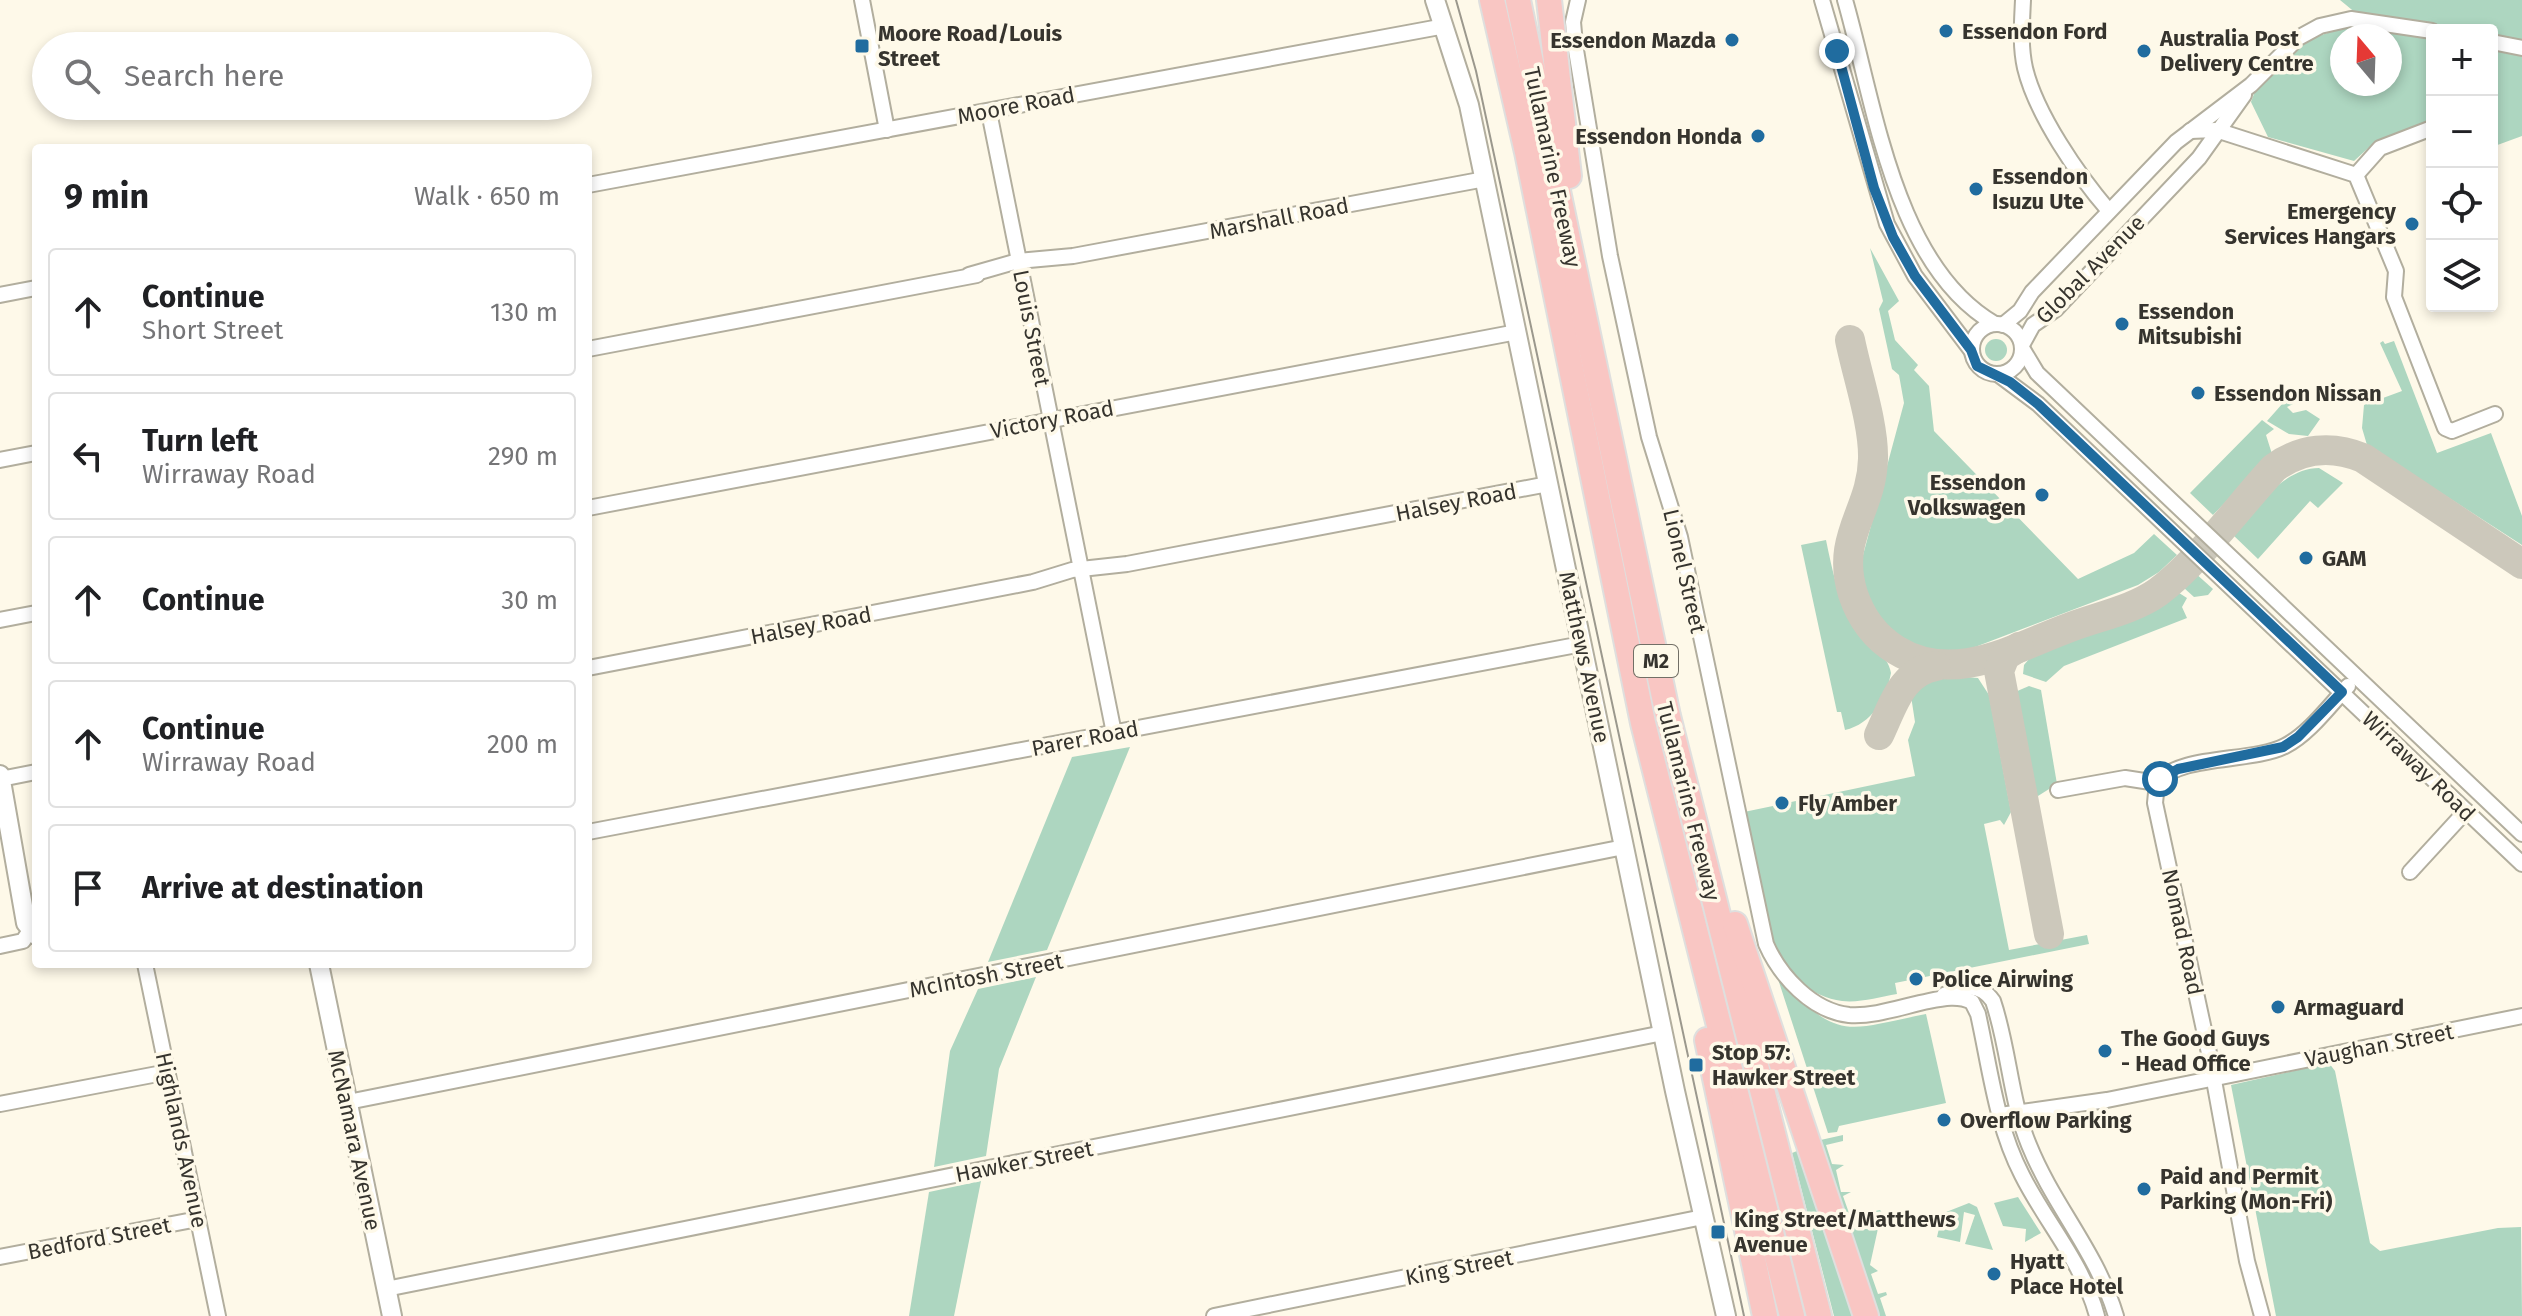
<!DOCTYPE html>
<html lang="en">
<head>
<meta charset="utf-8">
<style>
  body { margin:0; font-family:"Fira Sans",sans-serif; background:#f2f2f2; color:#202124 }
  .controls { position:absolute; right:24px; top:24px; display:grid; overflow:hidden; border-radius:8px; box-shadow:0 4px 12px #0003 }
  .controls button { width:72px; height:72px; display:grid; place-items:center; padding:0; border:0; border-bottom:2px solid #e0e0e0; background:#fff; color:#202124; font:40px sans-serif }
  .compass { position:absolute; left:2330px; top:24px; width:72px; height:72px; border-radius:50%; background:#fff; box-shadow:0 4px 12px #0003; rotate:341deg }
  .stop { position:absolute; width:24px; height:24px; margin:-18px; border:6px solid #206c9f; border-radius:50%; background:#fff }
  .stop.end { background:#206c9f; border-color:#fff; box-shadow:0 2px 8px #0008 }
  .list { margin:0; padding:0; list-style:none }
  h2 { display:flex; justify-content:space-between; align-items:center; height:104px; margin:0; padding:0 32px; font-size:34px }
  h2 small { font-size:26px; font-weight:400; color:#757577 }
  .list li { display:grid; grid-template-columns:52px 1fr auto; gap:24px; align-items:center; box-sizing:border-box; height:128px; margin:0 16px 16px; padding:0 16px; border:2px solid #e0e0e0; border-radius:8px }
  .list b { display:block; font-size:30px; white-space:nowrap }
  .list p { margin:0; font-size:26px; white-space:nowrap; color:#757577 }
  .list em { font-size:26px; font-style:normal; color:#757577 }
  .icon { flex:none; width:44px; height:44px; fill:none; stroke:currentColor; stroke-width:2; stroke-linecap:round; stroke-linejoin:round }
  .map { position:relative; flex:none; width:2522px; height:1316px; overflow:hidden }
  .search { position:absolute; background:#fff; box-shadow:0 4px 12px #0003; left:32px; top:32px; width:560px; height:88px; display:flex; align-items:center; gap:20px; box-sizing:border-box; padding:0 28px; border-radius:44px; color:#757577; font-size:30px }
  .panel { position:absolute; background:#fff; box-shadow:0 4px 12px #0003; left:32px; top:144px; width:560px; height:824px; border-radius:8px }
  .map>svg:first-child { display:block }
  .green { fill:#add6c0; fill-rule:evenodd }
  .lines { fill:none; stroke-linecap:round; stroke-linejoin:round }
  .taxiway { stroke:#ccc8bb; stroke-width:30 }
  .street-casing { stroke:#b2ae9e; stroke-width:18 }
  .secondary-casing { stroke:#b2ae9e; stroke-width:22 }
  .highway-casing { stroke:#dfdfde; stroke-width:28 }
  .street { stroke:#fff; stroke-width:14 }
  .secondary { stroke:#fff; stroke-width:18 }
  .highway { stroke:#f9c6c3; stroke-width:24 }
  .tram { stroke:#9b988d; stroke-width:2 }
  .route { stroke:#206c9f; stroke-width:10 }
  .poi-dot { fill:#206c9f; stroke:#fef9e9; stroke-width:3 }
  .labels { text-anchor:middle; stroke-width:7; stroke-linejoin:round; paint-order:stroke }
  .shield { fill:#fef9e9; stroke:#726f66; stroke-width:2 }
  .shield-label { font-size:20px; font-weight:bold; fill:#36342e }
  .poi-label { font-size:22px; font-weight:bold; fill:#36342e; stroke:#fef9e9; text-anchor:start }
  .street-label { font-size:22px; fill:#36342e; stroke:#fef9e9 }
</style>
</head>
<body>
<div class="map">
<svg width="2522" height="1316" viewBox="0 0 2522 1316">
  <rect width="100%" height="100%" fill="#fef9e9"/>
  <g class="green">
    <path d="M 2340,0 L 2522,0 L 2522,41 L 2492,36 L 2492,30 L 2457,30 L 2357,14 Z"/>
    <path d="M 2361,25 L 2432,38 L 2432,119 L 2375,142 L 2354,161 L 2268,137 L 2251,102 C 2266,56 2316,31 2361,25 ZM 2342,36 L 2390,36 L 2390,84 L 2342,84 Z"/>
    <path d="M 2492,48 L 2522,54 L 2522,136 L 2492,147 Z"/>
    <path d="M 1870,248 L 1899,301 L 1888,311 L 1895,340 L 1918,365 L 1914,370 L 1929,386 L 1934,431 L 2078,579 L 2134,553 L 2154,534 L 2177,555 L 2159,572 L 2138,585 L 1962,652 L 1920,648 L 1886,627 L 1868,599 L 1859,570 L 1904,403 L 1899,375 L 1892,369 L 1879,309 L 1883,301 Z"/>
    <circle cx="1996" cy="350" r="11"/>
    <path d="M 2383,341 L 2385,344 L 2394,341 L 2437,453 L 2491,433 L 2522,516 L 2522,545 L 2367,445 L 2362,428 L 2364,405 L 2402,391 L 2380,343 Z"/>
    <path d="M 2295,398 L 2297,402 L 2287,407 L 2293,413 L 2306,410 L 2320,419 L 2308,436 L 2289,434 L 2267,421 L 2283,403 Z"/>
    <path d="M 2262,420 L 2274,429 L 2266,435 L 2272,454 L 2213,515 L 2190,493 Z"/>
    <path d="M 2319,468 L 2343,483 L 2318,508 L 2310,501 L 2258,559 L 2232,534 C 2254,510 2283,468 2319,468 Z"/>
    <path d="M 1826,540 C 1832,569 1838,599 1853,624 C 1863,643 1888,652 1891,673 C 1886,698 1872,724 1845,730 L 1841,712 L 1837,712 L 1801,545 Z"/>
    <path d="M 2194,572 L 2213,589 L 2208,595 L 2194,597 L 2184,588 Z"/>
    <path d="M 2176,591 L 2187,598 L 2182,607 L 2187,618 L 2064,666 L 2046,682 L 2023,674 L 2024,665 C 2055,625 2133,622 2176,591 Z"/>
    <path d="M 1955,676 L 1978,678 L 1989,695 L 2011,812 L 2004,825 L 2000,820 L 1984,824 L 2009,950 L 2087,935 L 2089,944 L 1895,983 L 1897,994 C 1879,997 1860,1003 1842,1001 C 1762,990 1757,874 1744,812 L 1915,776 L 1908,740 L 1915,722 L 1911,696 L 1928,682 Z"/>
    <path d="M 2029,686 L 2041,690 L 2057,784 L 2038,796 L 2034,794 L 2015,692 Z"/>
    <path d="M 1130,747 L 1047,950 L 988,962 L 1072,757 Z"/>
    <path d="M 1036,977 L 999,1069 L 986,1156 L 934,1167 L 950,1051 L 978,989 Z"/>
    <path d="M 1778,979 C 1841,1042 1845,1030 1926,1014 L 1946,1103 L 1839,1126 L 1837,1132 L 1828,1133 Z"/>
    <path d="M 2329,1063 L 2335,1071 L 2370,1243 L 2380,1251 L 2498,1228 L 2521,1227 L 2522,1316 L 2276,1316 L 2231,1085 Z"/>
    <path d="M 1843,1135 L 1843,1141 L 1826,1145 L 1832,1164 L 1844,1165 L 1836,1170 L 1841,1192 L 1851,1192 L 1843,1196 L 1850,1216 L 1880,1210 L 1889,1222 L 1888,1225 L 1879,1224 L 1870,1265 L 1878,1271 L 1871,1274 L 1878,1294 L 1886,1292 L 1887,1295 L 1880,1298 L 1886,1316 L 1875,1316 L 1816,1141 Z"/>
    <path d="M 1797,1151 C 1816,1207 1838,1260 1857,1316 L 1834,1316 L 1792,1153 Z"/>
    <path d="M 981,1181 L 954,1316 L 909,1316 L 929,1192 Z"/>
    <path d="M 2018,1197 L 2041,1233 L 2025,1242 L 2026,1229 L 2003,1226 L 1994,1203 Z"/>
    <path d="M 1969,1203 L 1977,1207 L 1993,1250 L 1965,1244 L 1975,1215 L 1964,1212 L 1960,1242 L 1937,1237 L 1940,1224 L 1936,1216 Z"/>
  </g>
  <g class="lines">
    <g class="taxiway">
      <path d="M 1850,340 C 1857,375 1874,424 1873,459 C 1872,511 1835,536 1853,594 C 1861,618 1875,637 1896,650 C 1953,685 2012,649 2068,628 C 2096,617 2133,610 2158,592 C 2198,562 2239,506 2274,468 C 2301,448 2332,445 2363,458 L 2522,564"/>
      <path d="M 2019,647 L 2005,656 L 1999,671 L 2049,934"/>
      <path d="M 1879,735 C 1893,706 1901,672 1936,666"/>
    </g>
    <defs>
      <g id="street">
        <path d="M 862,0 L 887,130"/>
        <path d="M 1578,0 L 1573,22 L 1575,44 L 1610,256 L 1649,437 L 1680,537 L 1766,944 C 1780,976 1812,1011 1849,1015 C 1874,1017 1904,1006 1929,1001 C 1943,998 1959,995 1972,1002 L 1978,1014 C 1990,1068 1996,1125 2022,1175 C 2046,1223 2083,1263 2097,1316"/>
        <path d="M 1822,0 L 1887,224 L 1915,276 L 1971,350"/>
        <path d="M 1845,0 C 1875,104 1894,266 1995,324"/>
        <path d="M 2023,0 C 2022,22 2020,46 2025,68 C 2036,114 2078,175 2109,211"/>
        <path d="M 2492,42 L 2522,48"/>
        <path d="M 989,112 L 1114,733"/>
        <path d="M 2190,131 L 2216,130 L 2356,175 L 2396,271 L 2394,297 L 2445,428 L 2452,431 L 2495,414"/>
        <path d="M 2356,175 L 2380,148 L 2432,128"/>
        <path d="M 588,185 L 1445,26"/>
        <path d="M 969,275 L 1018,261 L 1073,256 L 1485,179"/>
        <path d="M 0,295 L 36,288"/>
        <circle cx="1997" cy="349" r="25"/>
        <path d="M 2003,325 L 2020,311 L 2032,292 L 2176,142 L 2251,85 L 2298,38 L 2320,26 L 2351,19 L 2432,31"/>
        <path d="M 2022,345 L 2033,325 L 2056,309 L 2199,158 L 2244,95"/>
        <path d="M 2022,348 L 2037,373 L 2055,390 L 2522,834"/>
        <path d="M 588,349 L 977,275"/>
        <path d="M 1999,375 L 2038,404 L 2522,864"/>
        <path d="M 0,460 L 36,453"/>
        <path d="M 588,508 L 1517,332"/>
        <path d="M 0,620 L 36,613"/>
        <path d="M 588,668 L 1033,582 L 1072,570 L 1127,564 L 1548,484"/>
        <path d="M 1,779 L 36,772"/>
        <path d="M 2157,783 L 2155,803 L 2209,1053 L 2247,1261 L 2262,1316"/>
        <path d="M 2058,790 L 2125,778 L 2157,783 C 2178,754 2252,763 2285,746 C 2309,734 2330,705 2348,686"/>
        <path d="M 588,832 L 1582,644"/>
        <path d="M 2410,872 L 2466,811"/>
        <path d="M 0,946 L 23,941 L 35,923"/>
        <path d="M 145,964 L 218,1316"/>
        <path d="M 1944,995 C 1962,986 1980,982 1993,1001 C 2009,1048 2010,1099 2029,1145 C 2054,1207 2096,1250 2116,1316"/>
        <path d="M 348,1102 L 1624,847"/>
        <path d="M 0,1104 L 168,1072"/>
        <path d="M 2000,1115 L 2107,1100 L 2522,1016"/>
        <path d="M 0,1257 L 198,1219"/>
        <path d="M 386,1289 L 1663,1033"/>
        <path d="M 1214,1316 L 1703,1217"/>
      </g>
      <g id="secondary">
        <path d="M 1435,0 L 1469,105 L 1675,1091 L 1726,1316"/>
        <path d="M 0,775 L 26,923 L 36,935"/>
        <path d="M 319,964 L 392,1316"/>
      </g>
      <g id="highway">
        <path d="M 1492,0 L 1527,152 L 1643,723 L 1792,1316"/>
        <path d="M 1518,0 L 1668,716 L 1819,1316"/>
        <path d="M 1549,0 L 1569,176"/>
        <path d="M 1735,924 L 1866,1316"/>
        <path d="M 1707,1040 L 1765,1316"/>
      </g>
    </defs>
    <use href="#street" class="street-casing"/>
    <use href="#secondary" class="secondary-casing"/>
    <use href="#highway" class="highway-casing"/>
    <use href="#street" class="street"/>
    <use href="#secondary" class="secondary"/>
    <use href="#highway" class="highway"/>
    <path class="tram" d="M 1456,0 L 1476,71 L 1744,1316"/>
  </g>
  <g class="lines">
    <path class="route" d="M 1837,51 L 1874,188 L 1893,237 L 1915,276 L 1971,350 L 1977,366 L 2010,382 L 2038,404 L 2342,692 L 2298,737 L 2283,747 L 2178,769 L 2160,779"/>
  </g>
  <g class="poi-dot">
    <circle cx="1946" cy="31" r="8"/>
    <circle cx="1732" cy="40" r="8"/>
    <rect x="854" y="38" width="16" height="16" rx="4"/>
    <circle cx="2144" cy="51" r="8"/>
    <circle cx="1758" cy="136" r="8"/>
    <circle cx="1976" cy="189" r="8"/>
    <circle cx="2412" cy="224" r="8"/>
    <circle cx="2122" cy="324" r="8"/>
    <circle cx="2198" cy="393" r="8"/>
    <circle cx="2042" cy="495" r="8"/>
    <circle cx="2306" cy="558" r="8"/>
    <circle cx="1782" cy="803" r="8"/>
    <circle cx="1916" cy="979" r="8"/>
    <circle cx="2278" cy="1007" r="8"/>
    <circle cx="2105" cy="1051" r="8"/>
    <rect x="1688" y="1057" width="16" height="16" rx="4"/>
    <circle cx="1944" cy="1120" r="8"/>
    <circle cx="2144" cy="1189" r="8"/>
    <rect x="1710" y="1224" width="16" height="16" rx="4"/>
    <circle cx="1994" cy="1274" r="8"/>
  </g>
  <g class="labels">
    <rect class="shield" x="1634" y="645" width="44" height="32" rx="6"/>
    <g class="shield-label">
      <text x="1656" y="668">M2</text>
    </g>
    <g class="poi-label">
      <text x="1962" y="39">Essendon Ford</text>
      <text x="878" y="41">Moore Road/Louis<tspan x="878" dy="25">Street</tspan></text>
      <text x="2160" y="46">Australia Post<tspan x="2160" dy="25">Delivery Centre</tspan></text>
      <text x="1716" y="48" text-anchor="end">Essendon Mazda</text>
      <text x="1742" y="144" text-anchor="end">Essendon Honda</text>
      <text x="1992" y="184">Essendon<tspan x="1992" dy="25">Isuzu Ute</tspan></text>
      <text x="2396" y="219" text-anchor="end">Emergency<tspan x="2396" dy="25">Services Hangars</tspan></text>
      <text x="2138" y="319">Essendon<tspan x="2138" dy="25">Mitsubishi</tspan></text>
      <text x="2214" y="401">Essendon Nissan</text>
      <text x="2026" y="490" text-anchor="end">Essendon<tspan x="2026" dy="25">Volkswagen</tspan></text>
      <text x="2322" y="566">GAM</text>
      <text x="1798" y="811">Fly Amber</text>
      <text x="1932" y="987">Police Airwing</text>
      <text x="2294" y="1015">Armaguard</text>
      <text x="2121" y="1046">The Good Guys<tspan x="2121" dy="25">- Head Office</tspan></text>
      <text x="1712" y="1060">Stop 57:<tspan x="1712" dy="25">Hawker Street</tspan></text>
      <text x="1960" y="1128">Overflow Parking</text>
      <text x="2160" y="1184">Paid and Permit<tspan x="2160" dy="25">Parking (Mon-Fri)</tspan></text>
      <text x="1734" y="1227">King Street/Matthews<tspan x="1734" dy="25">Avenue</tspan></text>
      <text x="2010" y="1269">Hyatt<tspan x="2010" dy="25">Place Hotel</tspan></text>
    </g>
    <g class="street-label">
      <text transform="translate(1016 105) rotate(-11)" y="8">Moore Road</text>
      <text transform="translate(1553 167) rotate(78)" y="8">Tullamarine Freeway</text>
      <text transform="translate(1279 218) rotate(-11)" y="8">Marshall Road</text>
      <text transform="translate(2090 269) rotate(-45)" y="8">Global Avenue</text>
      <text transform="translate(1032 328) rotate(79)" y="8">Louis Street</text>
      <text transform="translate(1052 419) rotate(-11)" y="8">Victory Road</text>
      <text transform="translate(1456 502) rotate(-11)" y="8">Halsey Road</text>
      <text transform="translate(1685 571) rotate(77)" y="8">Lionel Street</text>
      <text transform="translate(811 625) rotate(-11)" y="8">Halsey Road</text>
      <text transform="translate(1585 657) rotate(78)" y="8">Matthews Avenue</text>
      <text transform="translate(1085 738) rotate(-11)" y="8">Parer Road</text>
      <text transform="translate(2419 766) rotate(44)" y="8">Wirraway Road</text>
      <text transform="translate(1689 801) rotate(76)" y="8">Tullamarine Freeway</text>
      <text transform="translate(2183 932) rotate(78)" y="8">Nomad Road</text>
      <text transform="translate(986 975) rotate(-11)" y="8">McIntosh Street</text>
      <text transform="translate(2379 1045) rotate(-11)" y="8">Vaughan Street</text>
      <text transform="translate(182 1140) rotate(78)" y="8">Highlands Avenue</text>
      <text transform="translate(355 1140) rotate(78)" y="8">McNamara Avenue</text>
      <text transform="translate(1024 1161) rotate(-11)" y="8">Hawker Street</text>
      <text transform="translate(99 1238) rotate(-11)" y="8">Bedford Street</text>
      <text transform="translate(1459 1267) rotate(-11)" y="8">King Street</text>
    </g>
  </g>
</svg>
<div class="controls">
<button>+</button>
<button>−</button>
<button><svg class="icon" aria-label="locate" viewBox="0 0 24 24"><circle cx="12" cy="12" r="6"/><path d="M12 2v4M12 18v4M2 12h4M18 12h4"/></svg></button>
<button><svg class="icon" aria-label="layers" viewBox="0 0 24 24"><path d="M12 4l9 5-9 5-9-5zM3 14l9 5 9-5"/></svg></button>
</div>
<svg class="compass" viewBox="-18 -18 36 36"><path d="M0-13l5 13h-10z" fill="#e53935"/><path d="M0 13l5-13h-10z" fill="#757577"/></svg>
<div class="stop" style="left:2160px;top:779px"></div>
<div class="stop end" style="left:1837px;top:51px"></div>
<div class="search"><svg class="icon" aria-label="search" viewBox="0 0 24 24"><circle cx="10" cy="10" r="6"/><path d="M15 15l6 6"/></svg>Search here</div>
<section class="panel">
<h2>9 min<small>Walk · 650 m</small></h2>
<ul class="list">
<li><svg class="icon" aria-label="ahead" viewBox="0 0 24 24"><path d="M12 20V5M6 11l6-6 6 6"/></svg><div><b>Continue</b><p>Short Street</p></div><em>130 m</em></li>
<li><svg class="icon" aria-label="left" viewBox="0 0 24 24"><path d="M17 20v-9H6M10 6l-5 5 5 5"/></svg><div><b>Turn left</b><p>Wirraway Road</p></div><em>290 m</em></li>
<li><svg class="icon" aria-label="ahead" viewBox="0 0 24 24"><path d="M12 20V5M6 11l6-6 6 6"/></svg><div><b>Continue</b></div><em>30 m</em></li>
<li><svg class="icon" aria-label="ahead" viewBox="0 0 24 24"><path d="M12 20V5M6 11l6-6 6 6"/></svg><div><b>Continue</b><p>Wirraway Road</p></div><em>200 m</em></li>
<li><svg class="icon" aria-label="arrive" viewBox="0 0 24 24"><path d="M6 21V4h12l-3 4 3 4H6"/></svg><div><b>Arrive at destination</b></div></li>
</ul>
</section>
</div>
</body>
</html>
